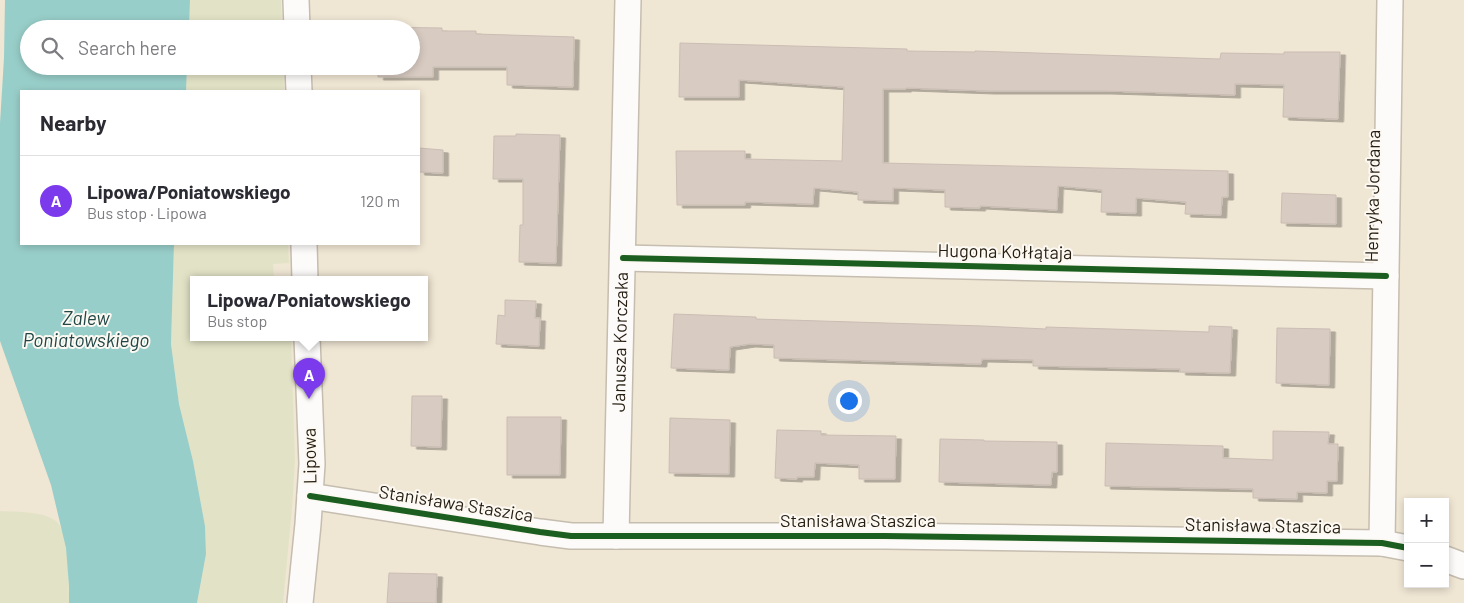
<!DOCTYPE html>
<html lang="en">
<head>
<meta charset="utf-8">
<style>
  body { margin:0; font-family:Barlow,sans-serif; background:#f7f7f7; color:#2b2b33 }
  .controls { position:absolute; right:15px; bottom:15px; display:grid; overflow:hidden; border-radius:0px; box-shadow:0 2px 8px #0003 }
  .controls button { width:45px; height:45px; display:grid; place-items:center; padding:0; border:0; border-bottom:1px solid #e1e1e2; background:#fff; color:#2b2b33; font:25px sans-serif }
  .you { position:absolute; left:848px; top:400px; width:18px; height:18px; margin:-12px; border:4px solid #fff; border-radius:50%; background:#1a73e8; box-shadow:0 0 0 8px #1a73e833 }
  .badge { display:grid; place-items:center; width:32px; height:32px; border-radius:50%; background:#7c3aed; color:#fff; font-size:16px; font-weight:700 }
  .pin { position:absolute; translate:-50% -41px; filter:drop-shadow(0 1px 2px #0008) }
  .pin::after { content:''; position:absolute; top:26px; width:18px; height:15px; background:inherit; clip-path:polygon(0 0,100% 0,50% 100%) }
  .popup { position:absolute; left:190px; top:276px; width:238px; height:65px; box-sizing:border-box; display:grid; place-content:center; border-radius:0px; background:#fff; filter:drop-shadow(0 1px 4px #0005); font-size:16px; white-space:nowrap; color:#7c7c81 }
  .popup b { font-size:19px; color:#2b2b33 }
  .popup::after { content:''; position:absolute; left:50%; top:100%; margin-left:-10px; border:10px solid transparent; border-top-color:#fff }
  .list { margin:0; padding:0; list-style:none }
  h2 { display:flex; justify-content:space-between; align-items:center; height:65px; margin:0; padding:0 20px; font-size:21px }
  h2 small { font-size:16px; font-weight:400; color:#7c7c81 }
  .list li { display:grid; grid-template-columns:32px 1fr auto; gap:15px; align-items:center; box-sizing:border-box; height:90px; padding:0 20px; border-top:1px solid #e1e1e2 }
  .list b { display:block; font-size:19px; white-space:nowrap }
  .list p { margin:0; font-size:16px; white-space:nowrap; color:#7c7c81 }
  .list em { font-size:16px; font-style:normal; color:#7c7c81 }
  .icon { flex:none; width:28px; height:28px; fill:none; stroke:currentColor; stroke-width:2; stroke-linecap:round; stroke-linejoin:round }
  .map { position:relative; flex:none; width:1464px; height:603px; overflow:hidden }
  .search { position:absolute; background:#fff; box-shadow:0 2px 8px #0003; left:20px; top:20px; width:400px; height:55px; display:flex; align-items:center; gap:12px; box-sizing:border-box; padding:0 18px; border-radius:28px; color:#7c7c81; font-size:19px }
  .panel { position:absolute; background:#fff; box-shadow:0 2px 8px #0003; left:20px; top:90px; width:400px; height:155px; border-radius:0px }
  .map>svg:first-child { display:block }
  .green { fill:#e2e3c6 }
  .water { fill:#98cec9 }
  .building { fill:#d8cbc2; stroke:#cabdb4; filter:url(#shadow) }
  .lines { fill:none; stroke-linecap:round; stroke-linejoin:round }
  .minor-casing { stroke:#c5bdaf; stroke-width:28 }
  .minor { stroke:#fdfbf9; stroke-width:25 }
  .cycleway-casing { stroke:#fcf8f2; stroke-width:9 }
  .cycleway { stroke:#1b5e20; stroke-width:6 }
  .labels { text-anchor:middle; stroke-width:4; stroke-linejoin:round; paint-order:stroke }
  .street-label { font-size:18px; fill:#251d11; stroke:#fcf8f2 }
  .water-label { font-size:19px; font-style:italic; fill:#204646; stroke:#fcf8f2 }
</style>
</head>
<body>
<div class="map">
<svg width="1464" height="603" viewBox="0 0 1464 603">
  <defs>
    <filter id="shadow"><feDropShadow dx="5.5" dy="3" stdDeviation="0" flood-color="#0004"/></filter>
  </defs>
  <rect width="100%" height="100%" fill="#f0e6d4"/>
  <g class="green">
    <path d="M 190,0 L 281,0 L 282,29 L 189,29 Z"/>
    <path d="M 187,66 L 283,66 L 284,91 L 186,91 Z"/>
    <path d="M 174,244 L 288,244 L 289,263 L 273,264 L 274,280 L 194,280 L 194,338 L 291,338 L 295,461 L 292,508 L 283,603 L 197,603 L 206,554 L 205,526 L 193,461 L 179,404 L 171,344 Z"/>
    <path d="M 0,511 C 16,512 45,511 57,522 C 69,533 69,586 69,603 L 0,603 Z"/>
  </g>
  <path class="water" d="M 5,0 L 190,0 L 189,29 L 29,29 L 29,66 L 187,66 L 186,91 L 21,91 L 21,244 L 174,244 L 171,344 L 179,404 L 193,461 L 205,526 L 206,554 L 197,603 L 69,603 L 69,586 L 66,548 L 51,485 L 0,341 L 0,123 L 4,58 Z"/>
  <g class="building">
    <path d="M 378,27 L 442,28 L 442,31 L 476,31 L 476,34 L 574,37 L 573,87 L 507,85 L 507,67 L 433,67 L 433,77 L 378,77 L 378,66 L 411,66 L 411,29 L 378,29 Z"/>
    <path d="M 680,43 L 907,49 L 907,51 L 975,52 L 975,51 L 1220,59 L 1221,53 L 1284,54 L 1284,52 L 1340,52 L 1338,119 L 1283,117 L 1284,85 L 1235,84 L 1235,95 L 1106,91 L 989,91 L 906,88 L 906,89 L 883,89 L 883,163 L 1228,171 L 1228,197 L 1222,197 L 1221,215 L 1185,214 L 1186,202 L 1136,198 L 1136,213 L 1101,212 L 1102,190 L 1058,186 L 1057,210 L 980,206 L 980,208 L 945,207 L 945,190 L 893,188 L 893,201 L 858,200 L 858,192 L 814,188 L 813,204 L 745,202 L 745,205 L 677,205 L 676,151 L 745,151 L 745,159 L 842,161 L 844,87 L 739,80 L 739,97 L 679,97 Z"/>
    <path d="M 516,134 L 560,135 L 556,263 L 519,262 L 520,225 L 523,225 L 523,179 L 493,179 L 494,136 L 516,136 Z"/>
    <path d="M 419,148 L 443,150 L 443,173 L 419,172 Z"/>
    <path d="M 1282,193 L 1336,195 L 1336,224 L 1281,223 Z"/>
    <path d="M 505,300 L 536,301 L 535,318 L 540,318 L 539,346 L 496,344 L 498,315 L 505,316 Z"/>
    <path d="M 674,314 L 756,317 L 756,319 L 983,326 L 1046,329 L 1046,327 L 1209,332 L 1209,326 L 1232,327 L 1230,373 L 1180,372 L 1180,369 L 1033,366 L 1033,360 L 982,359 L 981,364 L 774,358 L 774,345 L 750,344 L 730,347 L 729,370 L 671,368 Z"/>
    <path d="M 1277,328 L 1330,329 L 1329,385 L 1276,383 Z"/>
    <path d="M 412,396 L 442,396 L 441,447 L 411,446 Z"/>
    <path d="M 507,417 L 561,417 L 560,475 L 507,475 Z"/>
    <path d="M 670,418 L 730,420 L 729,474 L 669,473 Z"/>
    <path d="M 777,430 L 821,431 L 821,435 L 896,436 L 895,479 L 859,479 L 859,465 L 815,463 L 814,477 L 797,477 L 797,479 L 775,478 Z"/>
    <path d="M 1273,431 L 1329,432 L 1328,444 L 1338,444 L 1337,481 L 1327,481 L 1327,493 L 1297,492 L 1297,499 L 1253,498 L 1253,489 L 1105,486 L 1106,443 L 1223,446 L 1223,458 L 1273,460 Z"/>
    <path d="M 940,439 L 984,440 L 984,441 L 1057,442 L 1057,472 L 1052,472 L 1051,485 L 939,482 Z"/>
    <path d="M 389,573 L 437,574 L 436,603 L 387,603 Z"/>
  </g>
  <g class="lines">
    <defs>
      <g id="minor">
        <path d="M 296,0 L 297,29"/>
        <path d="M 298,66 L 299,91"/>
        <path d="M 304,244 L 305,280"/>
        <path d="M 623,258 L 1386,276"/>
        <path d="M 310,496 L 540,532 L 571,536 L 885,536 L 1382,543 L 1408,548"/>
        <path id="s1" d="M 616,536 L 628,0"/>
        <path d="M 1382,543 L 1390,0"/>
        <path d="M 1445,559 L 1464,566"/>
        <path d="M 300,603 L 308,524 L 312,464 L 307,338"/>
      </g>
    </defs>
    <use href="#minor" class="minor-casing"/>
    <use href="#minor" class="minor"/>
    <defs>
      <g id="cycleway">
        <path d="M 623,258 L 1386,276"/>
        <path d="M 310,496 L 540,532 L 571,536 L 885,536 L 1382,543 L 1408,548"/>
      </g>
    </defs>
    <use href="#cycleway" class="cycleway-casing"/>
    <use href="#cycleway" class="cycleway"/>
  </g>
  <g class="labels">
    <g class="street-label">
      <text transform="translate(1373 196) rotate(-89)" y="6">Henryka Jordana</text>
      <text transform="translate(1005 252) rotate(1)" y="6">Hugona Kołłątaja</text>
      <text dy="6" stroke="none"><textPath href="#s1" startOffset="194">Janusza Korczaka</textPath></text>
      <text transform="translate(310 456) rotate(-91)" y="6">Lipowa</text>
      <text transform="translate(456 504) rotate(9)" y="6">Stanisława Staszica</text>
      <text x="858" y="527">Stanisława Staszica</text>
      <text transform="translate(1263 526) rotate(1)" y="6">Stanisława Staszica</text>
    </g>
    <g class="water-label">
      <text x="86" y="325">Zalew<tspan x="86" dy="22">Poniatowskiego</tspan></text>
    </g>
  </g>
</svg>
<div class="controls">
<button>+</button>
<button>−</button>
</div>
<div class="you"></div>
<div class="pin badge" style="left:309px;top:399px">A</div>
<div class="popup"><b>Lipowa/Poniatowskiego</b>Bus stop</div>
<div class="search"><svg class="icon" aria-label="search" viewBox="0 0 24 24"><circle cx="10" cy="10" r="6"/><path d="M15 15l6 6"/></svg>Search here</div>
<section class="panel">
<h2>Nearby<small></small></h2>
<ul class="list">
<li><span class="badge">A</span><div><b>Lipowa/Poniatowskiego</b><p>Bus stop · Lipowa</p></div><em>120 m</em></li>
</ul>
</section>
</div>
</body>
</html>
